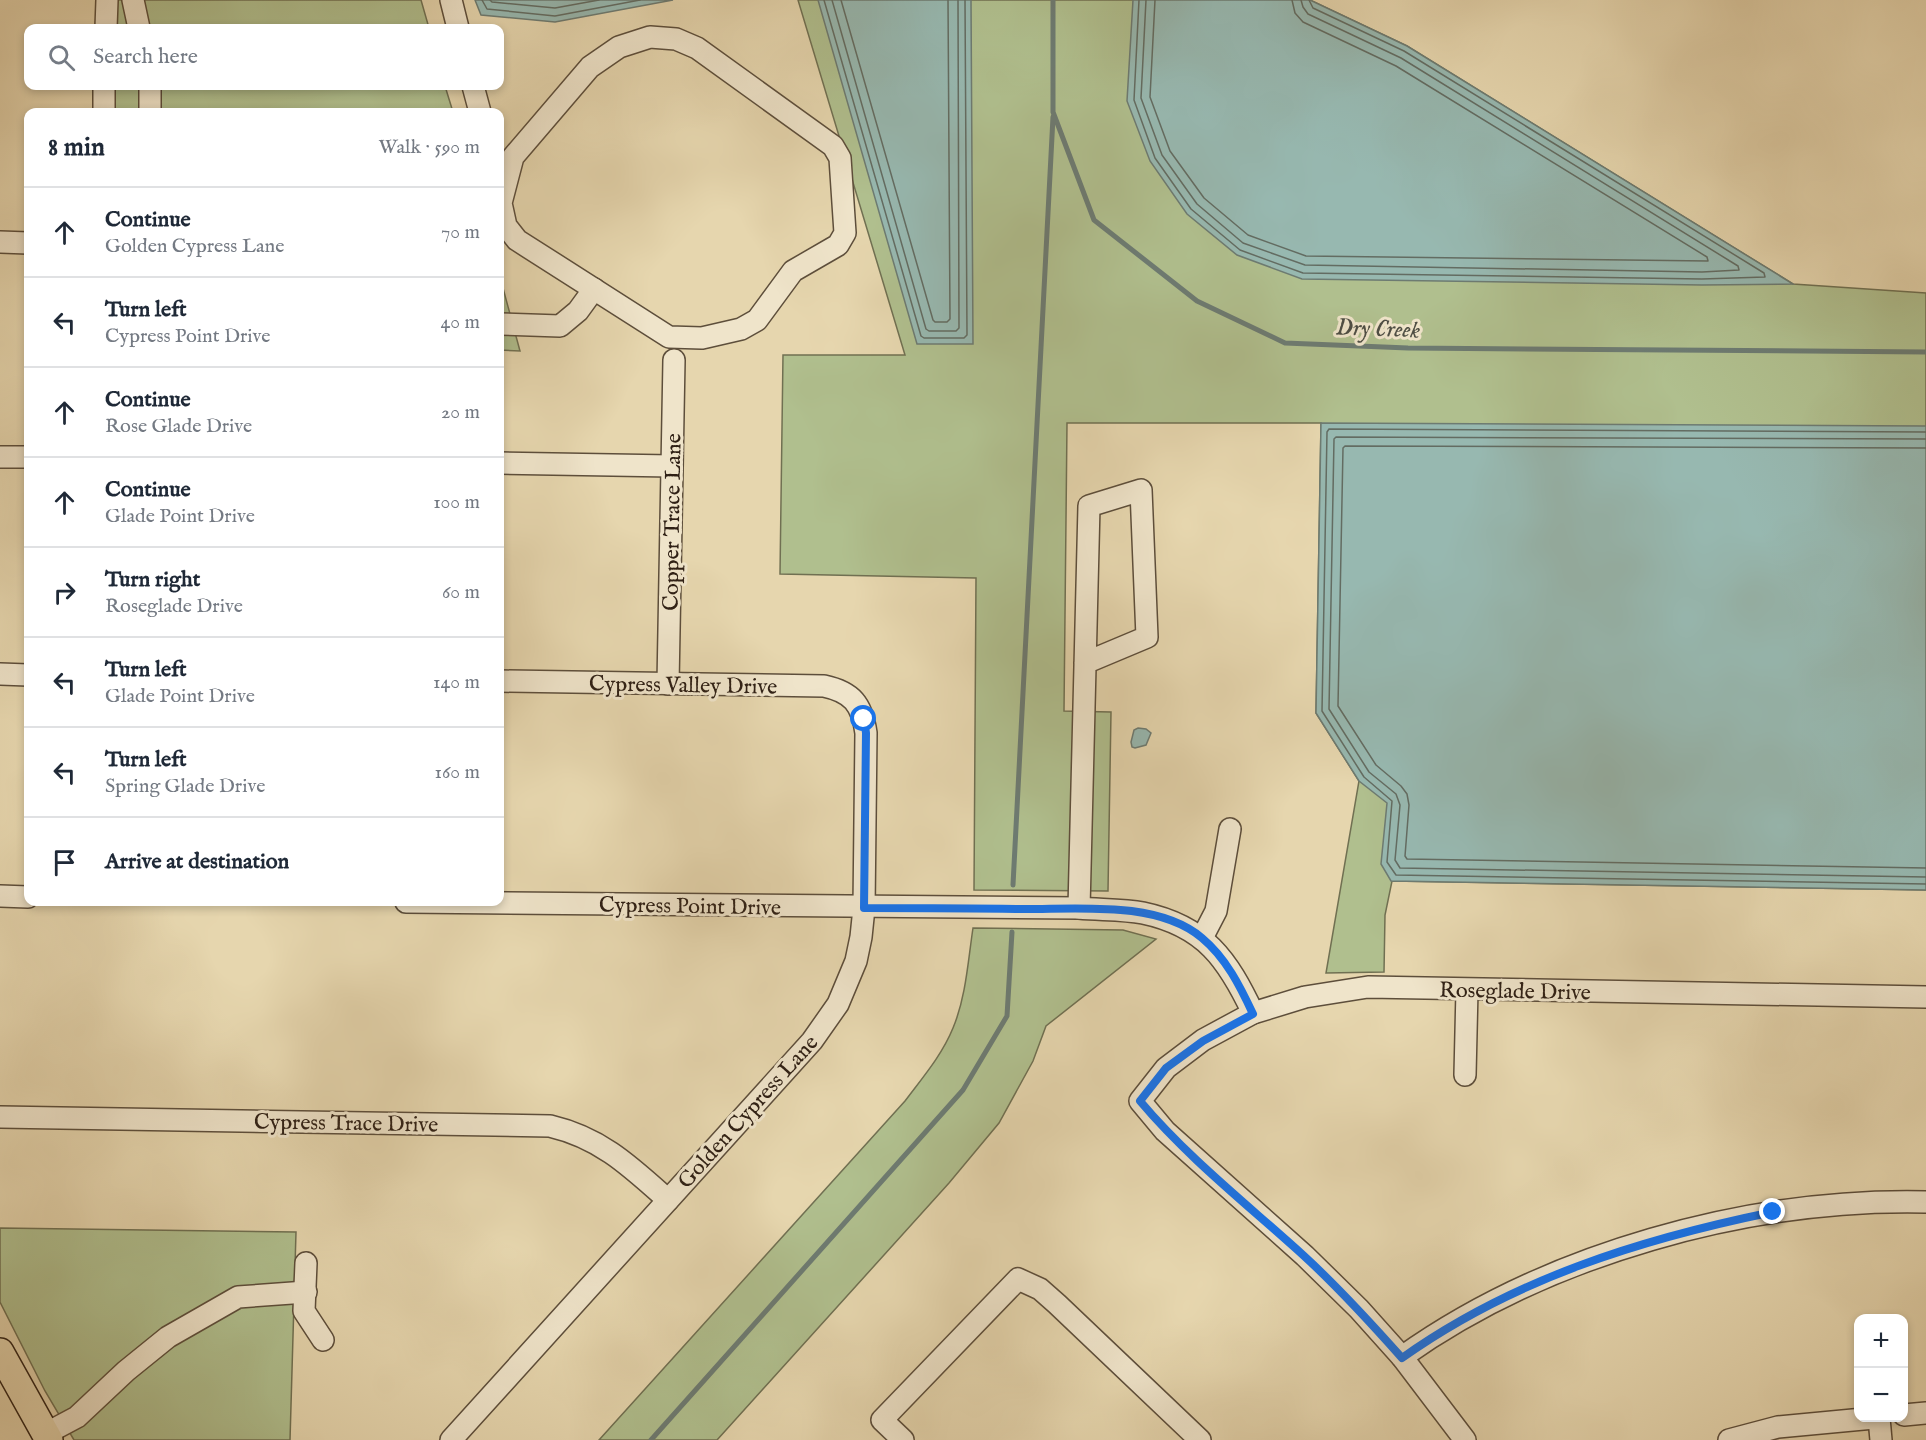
<!DOCTYPE html>
<html lang="en">
<head>
<meta charset="utf-8">
<style>
  body { margin:0; font-family:"IM FELL English",serif; background:#f2f2f3; color:#1f2937 }
  .controls { position:absolute; right:18px; bottom:18px; display:grid; overflow:hidden; border-radius:12px; box-shadow:0 3px 9px #0003 }
  .controls button { width:54px; height:54px; display:grid; place-items:center; padding:0; border:0; border-bottom:2px solid #e0e1e3; background:#fff; color:#1f2937; font:30px sans-serif }
  .stop { position:absolute; width:18px; height:18px; margin:-14px; border:4px solid #1a73e8; border-radius:50%; background:#fff }
  .stop.end { background:#1a73e8; border-color:#fff; box-shadow:0 2px 6px #0008 }
  .list { margin:0; padding:0; list-style:none }
  h2 { display:flex; justify-content:space-between; align-items:center; height:78px; margin:0; padding:0 24px; font-size:26px }
  h2 small { font-size:20px; font-weight:400; color:#747a83 }
  .list li { display:grid; grid-template-columns:39px 1fr auto; gap:18px; align-items:center; box-sizing:border-box; height:90px; padding:0 24px; border-top:2px solid #e0e1e3 }
  .list b { display:block; font-size:22px; white-space:nowrap }
  .list p { margin:0; font-size:20px; white-space:nowrap; color:#747a83 }
  .list em { font-size:20px; font-style:normal; color:#747a83 }
  .icon { flex:none; width:33px; height:33px; fill:none; stroke:currentColor; stroke-width:2; stroke-linecap:round; stroke-linejoin:round }
  .map { position:relative; flex:none; width:1926px; height:1440px; overflow:hidden }
  .search { position:absolute; background:#fff; box-shadow:0 3px 9px #0003; left:24px; top:24px; width:480px; height:66px; display:flex; align-items:center; gap:15px; box-sizing:border-box; padding:0 21px; border-radius:12px; color:#747a83; font-size:22px }
  .panel { position:absolute; background:#fff; box-shadow:0 3px 9px #0003; left:24px; top:108px; width:480px; height:798px; border-radius:12px }
  .map>svg:first-child { display:block }
  .green { fill:#b0bf8e; stroke:#707052; stroke-width:1.5 }
  .water { fill:#97b8b0; stroke:#6d7b72; stroke-width:1.5 }
  .lines { fill:none; stroke-linecap:round; stroke-linejoin:round }
  .shore { stroke:#636c62; stroke-width:1.5 }
  .stream { stroke:#6d7b72; stroke-width:5 }
  .minor-casing { stroke:#5d4e3b; stroke-width:24 }
  .major-casing { stroke:#2f2015; stroke-width:30 }
  .minor { stroke:#efe4ca; stroke-width:21 }
  .major { stroke:#e6d6ae; stroke-width:27 }
  .route { stroke:#1a73e8; stroke-width:8 }
  .labels { text-anchor:middle; stroke-width:6; stroke-linejoin:round; paint-order:stroke }
  .street-label { font-size:22px; fill:#2f2015; stroke:#efe4ca }
  .water-label { font-size:24px; font-style:italic; fill:#4e4e44; stroke:#efe4ca }
</style>
</head>
<body>
<div class="map">
<svg width="1926" height="1440" viewBox="0 0 1926 1440">
  <rect width="100%" height="100%" fill="#e6d6ae"/>
  <filter id="stains"><feTurbulence type="fractalNoise" baseFrequency=".00333" numOctaves="4"/><feColorMatrix values="0 0 0 0 .2 0 0 0 0 .09 0 0 0 0 .02 0 0 0 .5 -.17"/></filter>
  <radialGradient id="worn" r=".72"><stop offset=".6" stop-color="#630" stop-opacity="0"/><stop offset="1" stop-color="#630" stop-opacity=".3"/></radialGradient>
  <g class="green">
    <path d="M 115,0 L 421,0 L 429,28 L 114,28 Z"/>
    <path d="M 798,0 L 1310,0 L 1407,46 L 1793,284 L 1926,293 L 1926,890 L 1392,881 L 1385,915 L 1384,972 L 1326,973 L 1359,781 L 1316,713 L 1321,423 L 1067,423 L 1064,711 L 1111,712 L 1108,891 L 974,890 L 976,578 L 780,574 L 783,355 L 905,355 Z"/>
    <path d="M 113,86 L 445,86 L 453,112 L 113,112 Z"/>
    <path d="M 500,277 L 520,351 L 500,350 Z"/>
    <path d="M 973,928 L 1123,930 L 1156,939 L 1046,1026 L 1033,1061 L 999,1123 L 949,1183 L 717,1440 L 599,1440 L 905,1101 C 923,1077 942,1055 953,1028 C 966,997 968,961 973,928 Z"/>
    <path d="M 0,1228 L 296,1232 L 290,1440 L 74,1440 L 45,1391 L 0,1302 Z"/>
  </g>
  <g class="water">
    <path d="M 475,0 L 673,0 L 555,22 L 481,15 Z"/>
    <path d="M 818,0 L 971,0 L 973,344 L 917,344 Z"/>
    <path d="M 1133,0 L 1310,0 L 1407,46 L 1793,284 L 1702,285 L 1302,279 L 1237,255 L 1187,214 L 1150,161 L 1127,101 Z"/>
    <path d="M 1321,423 L 1926,426 L 1926,890 L 1391,881 L 1381,864 L 1387,803 L 1359,781 L 1316,713 Z"/>
    <path d="M 1138,728 L 1146,729 L 1151,733 L 1146,745 L 1135,748 L 1132,747 L 1131,742 L 1134,730 Z"/>
  </g>
  <g class="lines">
    <g class="shore">
      <path d="M 482,0 L 487,9 L 555,16 L 640,0"/>
      <path d="M 490,0 L 492,2 L 555,8 L 599,0"/>
      <path d="M 824,0 L 921,336 L 924,338 L 964,338 L 967,335 L 965,0"/>
      <path d="M 832,0 L 926,329 L 929,331 L 956,331 L 959,328 L 958,0"/>
      <path d="M 841,0 L 933,320 L 935,322 L 947,322 L 950,319 L 948,0"/>
      <path d="M 1139,0 L 1134,100 L 1155,158 L 1191,209 L 1240,250 L 1303,273 L 1702,279 L 1765,277 L 1764,273 L 1404,51 L 1313,8 L 1309,0"/>
      <path d="M 1146,0 L 1141,98 L 1162,155 L 1197,204 L 1243,243 L 1305,265 L 1702,272 L 1739,270 L 1738,266 L 1401,58 L 1308,14 L 1303,7 L 1301,0"/>
      <path d="M 1155,0 L 1150,97 L 1170,151 L 1204,198 L 1248,235 L 1306,256 L 1708,261 L 1707,257 L 1396,66 L 1303,22 L 1295,13 L 1292,0"/>
      <path d="M 1926,432 L 1329,429 L 1327,432 L 1322,711 L 1364,777 L 1392,801 L 1387,862 L 1396,875 L 1926,884"/>
      <path d="M 1926,439 L 1336,437 L 1334,439 L 1329,709 L 1369,772 L 1396,794 L 1400,805 L 1395,860 L 1400,868 L 1926,877"/>
      <path d="M 1926,448 L 1345,446 L 1343,448 L 1338,706 L 1376,765 L 1401,786 L 1407,794 L 1409,805 L 1405,856 L 1407,859 L 1926,868"/>
    </g>
    <g class="stream">
      <path d="M 1053,0 L 1053,112 L 1094,220 L 1197,301 L 1285,343 L 1408,348 L 1926,352"/>
      <path d="M 1013,885 L 1053,117"/>
      <path d="M 651,1440 L 963,1090 L 1007,1016 L 1012,932"/>
    </g>
    <defs>
      <g id="minor">
        <path d="M 133,0 L 139,28"/>
        <path d="M 451,0 L 458,28"/>
        <path d="M 106,28 L 107,0"/>
        <path d="M 650,37 L 676,39 L 697,48 L 833,146 L 840,158 L 845,233 L 838,245 L 793,271 L 757,320 L 741,329 L 702,338 L 669,337 L 517,240 L 506,226 L 501,203 L 513,157 L 590,67 L 619,47 Z"/>
        <path d="M 150,86 L 150,112"/>
        <path d="M 473,86 L 480,112"/>
        <path d="M 104,112 L 104,86"/>
        <path d="M 0,242 L 28,243"/>
        <path d="M 500,324 L 560,326 L 578,311 L 594,289"/>
        <path d="M 0,457 L 28,457"/>
        <path d="M 500,463 L 672,466"/>
        <path d="M 0,674 L 28,675"/>
        <path d="M 668,684 L 674,360"/>
        <path d="M 0,896 L 28,897"/>
        <path d="M 406,902 L 1079,908 C 1100,910 1123,909 1143,913 C 1205,926 1228,960 1253,1013"/>
        <path d="M 1079,908 C 1083,774 1085,640 1089,506 L 1141,490 L 1147,637 L 1085,663"/>
        <path d="M 1202,938 L 1216,911 L 1230,829"/>
        <path d="M 1465,1075 L 1467,990"/>
        <path d="M 0,1117 L 550,1126 C 601,1138 630,1166 668,1200"/>
        <path d="M 306,1263 L 304,1311 L 323,1340"/>
        <path d="M 1402,1357 C 1547,1254 1748,1198 1926,1202"/>
        <path d="M 1904,1415 L 1926,1413"/>
        <path d="M 1879,1418 L 1881,1440"/>
        <path d="M 45,1434 L 77,1417 L 126,1371 L 168,1337 L 238,1297 L 306,1292"/>
        <path d="M 451,1440 L 812,1041 L 838,1004 L 856,961 L 861,937 L 864,908 L 866,733 C 862,704 852,692 824,686 L 500,681"/>
        <path d="M 903,1440 L 882,1420 L 1018,1279 L 1040,1289 L 1057,1304 L 1200,1440"/>
        <path d="M 1465,1440 L 1402,1357 L 1359,1309 L 1305,1256 L 1165,1131 L 1140,1101 L 1166,1068 L 1203,1040 L 1253,1013 L 1305,997 L 1368,987 L 1926,997"/>
        <path d="M 1729,1440 L 1778,1427 L 1874,1418"/>
      </g>
      <path id="major" d="M 0,1352 L 49,1440"/>
    </defs>
    <use href="#minor" class="minor-casing"/>
    <use href="#major" class="major-casing"/>
    <use href="#minor" class="minor"/>
    <use href="#major" class="major"/>
  </g>
  <g class="lines">
    <path class="route" d="M 864,719 L 866,733 L 864,908 C 915,908 965,908 1016,909 C 1072,910 1156,899 1202,938 C 1226,958 1240,986 1253,1014 L 1203,1041 L 1166,1068 L 1140,1101 C 1188,1158 1248,1205 1303,1255 C 1338,1287 1370,1322 1402,1358 C 1513,1279 1641,1239 1773,1212"/>
  </g>
  <g class="labels">
    <g class="street-label">
      <text transform="translate(671 522) rotate(-89)" y="8">Copper Trace Lane</text>
      <text transform="translate(683 684) rotate(1)" y="8">Cypress Valley Drive</text>
      <text transform="translate(690 905) rotate(1)" y="8">Cypress Point Drive</text>
      <text transform="translate(1515 990) rotate(1)" y="8">Roseglade Drive</text>
      <text transform="translate(747 1111) rotate(-48)" y="8">Golden Cypress Lane</text>
      <text transform="translate(346 1122) rotate(1)" y="8">Cypress Trace Drive</text>
    </g>
    <g class="water-label">
      <text transform="translate(1378 328) rotate(2)" y="8">Dry Creek</text>
    </g>
  </g>
  <rect width="100%" height="100%" filter="url(#stains)"/>
  <rect width="100%" height="100%" fill="url(#worn)"/>
</svg>
<div class="controls">
<button>+</button>
<button>−</button>
</div>
<div class="stop" style="left:864px;top:719px"></div>
<div class="stop end" style="left:1773px;top:1212px"></div>
<div class="search"><svg class="icon" aria-label="search" viewBox="0 0 24 24"><circle cx="10" cy="10" r="6"/><path d="M15 15l6 6"/></svg>Search here</div>
<section class="panel">
<h2>8 min<small>Walk · 590 m</small></h2>
<ul class="list">
<li><svg class="icon" aria-label="ahead" viewBox="0 0 24 24"><path d="M12 20V5M6 11l6-6 6 6"/></svg><div><b>Continue</b><p>Golden Cypress Lane</p></div><em>70 m</em></li>
<li><svg class="icon" aria-label="left" viewBox="0 0 24 24"><path d="M17 20v-9H6M10 6l-5 5 5 5"/></svg><div><b>Turn left</b><p>Cypress Point Drive</p></div><em>40 m</em></li>
<li><svg class="icon" aria-label="ahead" viewBox="0 0 24 24"><path d="M12 20V5M6 11l6-6 6 6"/></svg><div><b>Continue</b><p>Rose Glade Drive</p></div><em>20 m</em></li>
<li><svg class="icon" aria-label="ahead" viewBox="0 0 24 24"><path d="M12 20V5M6 11l6-6 6 6"/></svg><div><b>Continue</b><p>Glade Point Drive</p></div><em>100 m</em></li>
<li><svg class="icon" aria-label="right" viewBox="0 0 24 24"><path d="M7 20v-9h11M14 6l5 5-5 5"/></svg><div><b>Turn right</b><p>Roseglade Drive</p></div><em>60 m</em></li>
<li><svg class="icon" aria-label="left" viewBox="0 0 24 24"><path d="M17 20v-9H6M10 6l-5 5 5 5"/></svg><div><b>Turn left</b><p>Glade Point Drive</p></div><em>140 m</em></li>
<li><svg class="icon" aria-label="left" viewBox="0 0 24 24"><path d="M17 20v-9H6M10 6l-5 5 5 5"/></svg><div><b>Turn left</b><p>Spring Glade Drive</p></div><em>160 m</em></li>
<li><svg class="icon" aria-label="arrive" viewBox="0 0 24 24"><path d="M6 21V4h12l-3 4 3 4H6"/></svg><div><b>Arrive at destination</b></div></li>
</ul>
</section>
</div>
</body>
</html>
